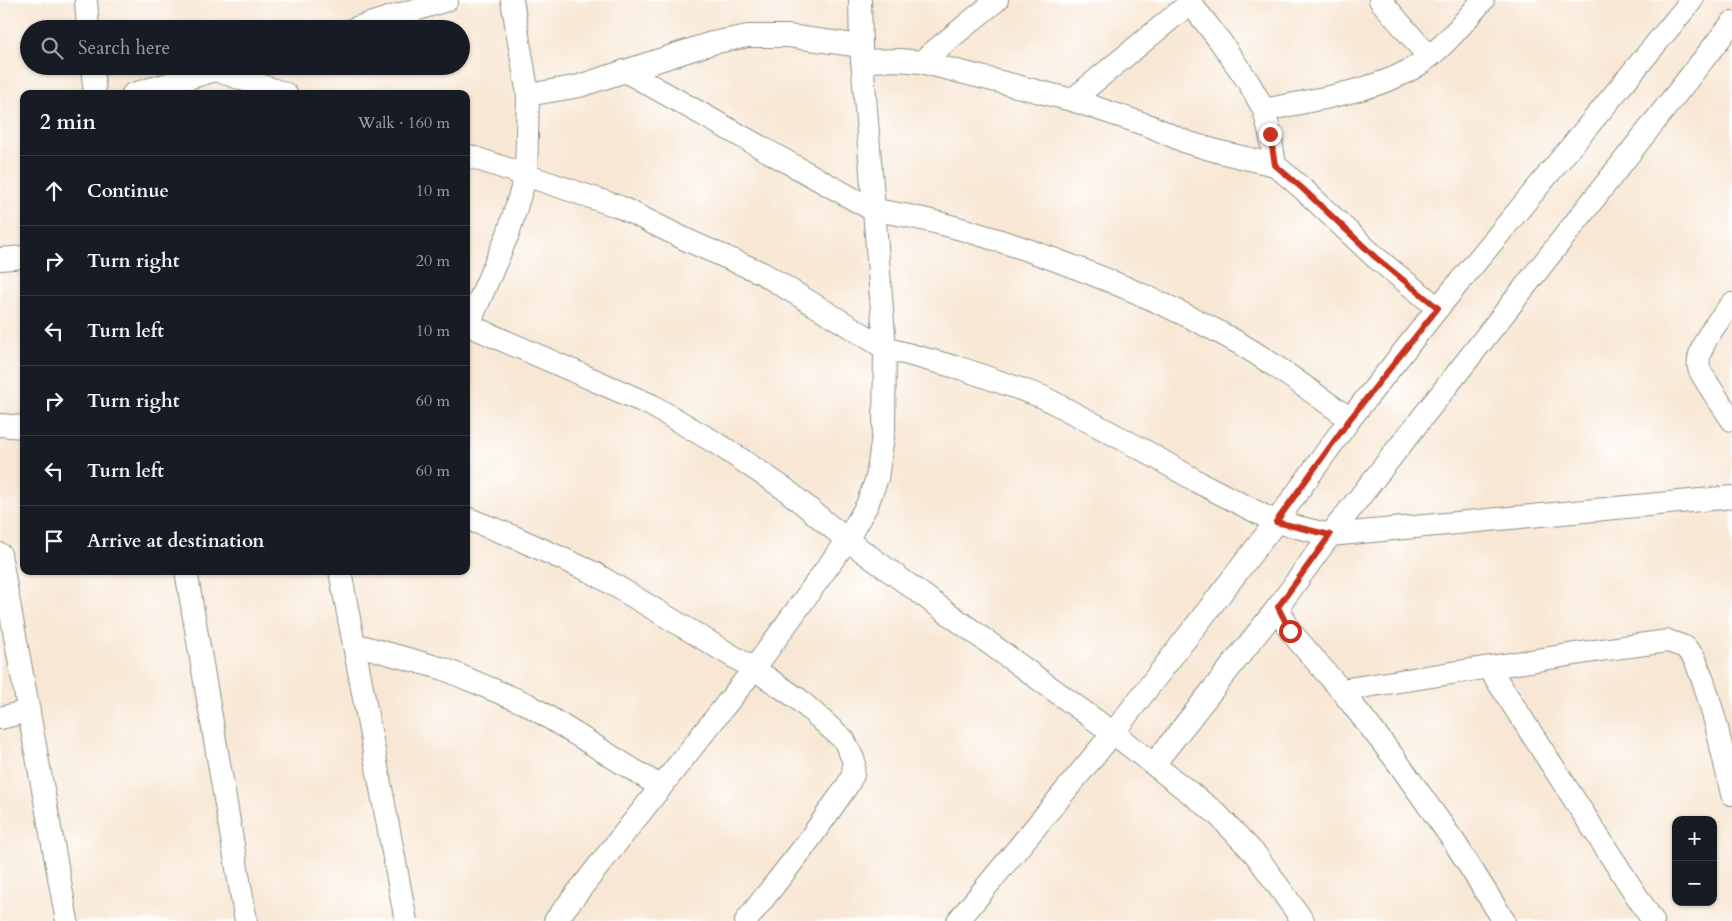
<!DOCTYPE html>
<html lang="en">
<head>
<meta charset="utf-8">
<style>
  body { margin:0; font-family:Cardo,serif; background:#20242c; color:#f1f3f6 }
  .controls { position:absolute; right:15px; bottom:15px; display:grid; overflow:hidden; border-radius:10px; box-shadow:0 1px 4px #0004 }
  .controls button { width:45px; height:45px; display:grid; place-items:center; padding:0; border:0; border-bottom:1px solid #363941; background:#171b24; color:#f1f3f6; font:25px sans-serif }
  .stop { position:absolute; width:15px; height:15px; margin:-11px; border:4px solid #c8321e; border-radius:50%; background:#fff }
  .stop.end { background:#c8321e; border-color:#fff; box-shadow:0 1px 5px #0008 }
  .list { margin:0; padding:0; list-style:none }
  h2 { display:flex; justify-content:space-between; align-items:center; height:65px; margin:0; padding:0 20px; font-size:21px }
  h2 small { font-size:16px; font-weight:400; color:#9ea1a6 }
  .list li { display:grid; grid-template-columns:32px 1fr auto; gap:15px; align-items:center; box-sizing:border-box; height:70px; padding:0 20px; border-top:1px solid #363941 }
  .list b { display:block; font-size:19px; white-space:nowrap }
  .list em { font-size:16px; font-style:normal; color:#9ea1a6 }
  .icon { flex:none; width:28px; height:28px; fill:none; stroke:currentColor; stroke-width:2; stroke-linecap:round; stroke-linejoin:round }
  .map { position:relative; flex:none; width:1732px; height:921px; overflow:hidden }
  .search { position:absolute; background:#171b24; box-shadow:0 1px 4px #0004; left:20px; top:20px; width:450px; height:55px; display:flex; align-items:center; gap:12px; box-sizing:border-box; padding:0 18px; border-radius:28px; color:#9ea1a6; font-size:19px }
  .panel { position:absolute; background:#171b24; box-shadow:0 1px 4px #0004; left:20px; top:90px; width:450px; height:485px; border-radius:10px }
  .map>svg:first-child { display:block }
  .lines { fill:none; stroke-linecap:round; stroke-linejoin:round }
  .street-casing { stroke:#8c9284; stroke-width:24 }
  .street { stroke:#fff; stroke-width:22 }
  .route { stroke:#c8321e; stroke-width:6 }
</style>
</head>
<body>
<div class="map">
<svg width="1732" height="921" viewBox="0 0 1732 921">
  <rect width="100%" height="100%" fill="#fff"/>
  <filter id="ink" filterUnits="userSpaceOnUse"><feTurbulence type="fractalNoise" baseFrequency=".02" numOctaves="2"/><feDisplacementMap in="SourceGraphic" scale="10" xChannelSelector="R" yChannelSelector="G"/><feConvolveMatrix kernelMatrix="1 2 1 2 8 2 1 2 1" color-interpolation-filters="sRGB"/></filter>
  <filter id="wash" filterUnits="userSpaceOnUse"><feTurbulence type="fractalNoise" baseFrequency=".0096" numOctaves="4" result="noise"/><feDisplacementMap in="SourceGraphic" scale="20" xChannelSelector="R" yChannelSelector="G"/><feGaussianBlur stdDeviation="1.12" result="paint"/><feColorMatrix in="noise" values="0 0 0 0 0 0 0 0 0 0 0 0 0 0 0 0 0 1.4 0 .05"/><feComposite in="paint" operator="in"/></filter>
  <g filter="url(#wash)">
    <rect width="100%" height="100%" fill="#f8e7d4"/>
  </g>
  <g filter="url(#ink)">
    <g class="lines">
      <defs>
        <g id="street">
          <path d="M 86,0 L 88,29"/>
          <path d="M 1188,0 L 1220,41 L 1249,83 L 1264,110 L 1270,134 L 1275,165"/>
          <path d="M 1380,0 L 1429,57"/>
          <path d="M 353,29 L 447,0"/>
          <path d="M 862,61 L 899,60 L 921,62 L 1072,100 L 1150,126 L 1186,142 L 1220,152 L 1275,165 L 1303,189 L 1375,257 L 1438,308"/>
          <path d="M 921,62 L 997,0"/>
          <path d="M 92,66 L 95,94"/>
          <path d="M 216,70 L 286,94"/>
          <path d="M 625,71 L 873,210 C 925,217 970,231 1019,247 C 1095,273 1168,303 1237,342 C 1277,365 1313,393 1350,419"/>
          <path d="M 133,94 L 230,66"/>
          <path d="M 528,95 L 579,86 L 712,43 L 748,36 L 788,36 L 861,46"/>
          <path d="M 1072,100 L 1190,3"/>
          <path d="M 1264,110 C 1309,101 1376,91 1415,67 C 1442,50 1462,24 1483,0"/>
          <path d="M 466,155 L 620,207 L 691,242 L 762,273 L 885,348 L 963,369 L 1043,397 L 1145,451 L 1200,483 L 1276,522 L 1330,535 L 1732,497"/>
          <path d="M 0,259 L 24,257"/>
          <path d="M 1732,304 C 1720,318 1695,348 1699,368 C 1702,378 1725,409 1732,420"/>
          <path d="M 466,324 L 651,405 L 721,446 L 785,489 L 847,540 L 1113,733 L 1216,813 L 1256,855 L 1303,921"/>
          <path d="M 469,324 L 508,234 L 526,175 L 528,95 L 512,0"/>
          <path d="M 0,425 L 24,427"/>
          <path d="M 466,518 L 512,536 L 594,573 L 754,669 L 797,698 L 844,740 L 854,761 L 853,775 L 847,786 L 804,847 L 746,921"/>
          <path d="M 0,554 L 67,921"/>
          <path d="M 186,571 L 246,921"/>
          <path d="M 340,571 L 406,921"/>
          <path d="M 1278,607 L 1290,631 L 1341,690 L 1396,760 L 1455,843 L 1504,921"/>
          <path d="M 354,644 L 444,669 L 527,704 L 661,787"/>
          <path d="M 1489,668 L 1653,921"/>
          <path d="M 1341,690 L 1601,650 L 1668,641 L 1685,647 L 1695,659 L 1704,683 L 1716,724 L 1732,794"/>
          <path d="M 0,718 L 29,711"/>
          <path d="M 1154,764 L 1278,607 L 1330,535 L 1732,23"/>
          <path d="M 555,921 L 754,669 L 847,540 L 867,505 L 877,478 L 884,429 L 885,348 L 861,46 L 860,0"/>
          <path d="M 958,921 L 1113,733 L 1276,522 L 1350,419 L 1438,308 L 1692,0"/>
        </g>
      </defs>
      <use href="#street" class="street-casing"/>
      <use href="#street" class="street"/>
    </g>
  </g>
  <g class="lines" filter="url(#ink)">
    <path class="route" d="M 1270,134 L 1275,165 L 1303,189 L 1375,257 L 1438,308 L 1350,419 L 1276,522 L 1330,535 L 1278,607 L 1290,631"/>
  </g>
</svg>
<div class="controls">
<button>+</button>
<button>−</button>
</div>
<div class="stop" style="left:1290px;top:631px"></div>
<div class="stop end" style="left:1270px;top:134px"></div>
<div class="search"><svg class="icon" aria-label="search" viewBox="0 0 24 24"><circle cx="10" cy="10" r="6"/><path d="M15 15l6 6"/></svg>Search here</div>
<section class="panel">
<h2>2 min<small>Walk · 160 m</small></h2>
<ul class="list">
<li><svg class="icon" aria-label="ahead" viewBox="0 0 24 24"><path d="M12 20V5M6 11l6-6 6 6"/></svg><div><b>Continue</b></div><em>10 m</em></li>
<li><svg class="icon" aria-label="right" viewBox="0 0 24 24"><path d="M7 20v-9h11M14 6l5 5-5 5"/></svg><div><b>Turn right</b></div><em>20 m</em></li>
<li><svg class="icon" aria-label="left" viewBox="0 0 24 24"><path d="M17 20v-9H6M10 6l-5 5 5 5"/></svg><div><b>Turn left</b></div><em>10 m</em></li>
<li><svg class="icon" aria-label="right" viewBox="0 0 24 24"><path d="M7 20v-9h11M14 6l5 5-5 5"/></svg><div><b>Turn right</b></div><em>60 m</em></li>
<li><svg class="icon" aria-label="left" viewBox="0 0 24 24"><path d="M17 20v-9H6M10 6l-5 5 5 5"/></svg><div><b>Turn left</b></div><em>60 m</em></li>
<li><svg class="icon" aria-label="arrive" viewBox="0 0 24 24"><path d="M6 21V4h12l-3 4 3 4H6"/></svg><div><b>Arrive at destination</b></div></li>
</ul>
</section>
</div>
</body>
</html>
